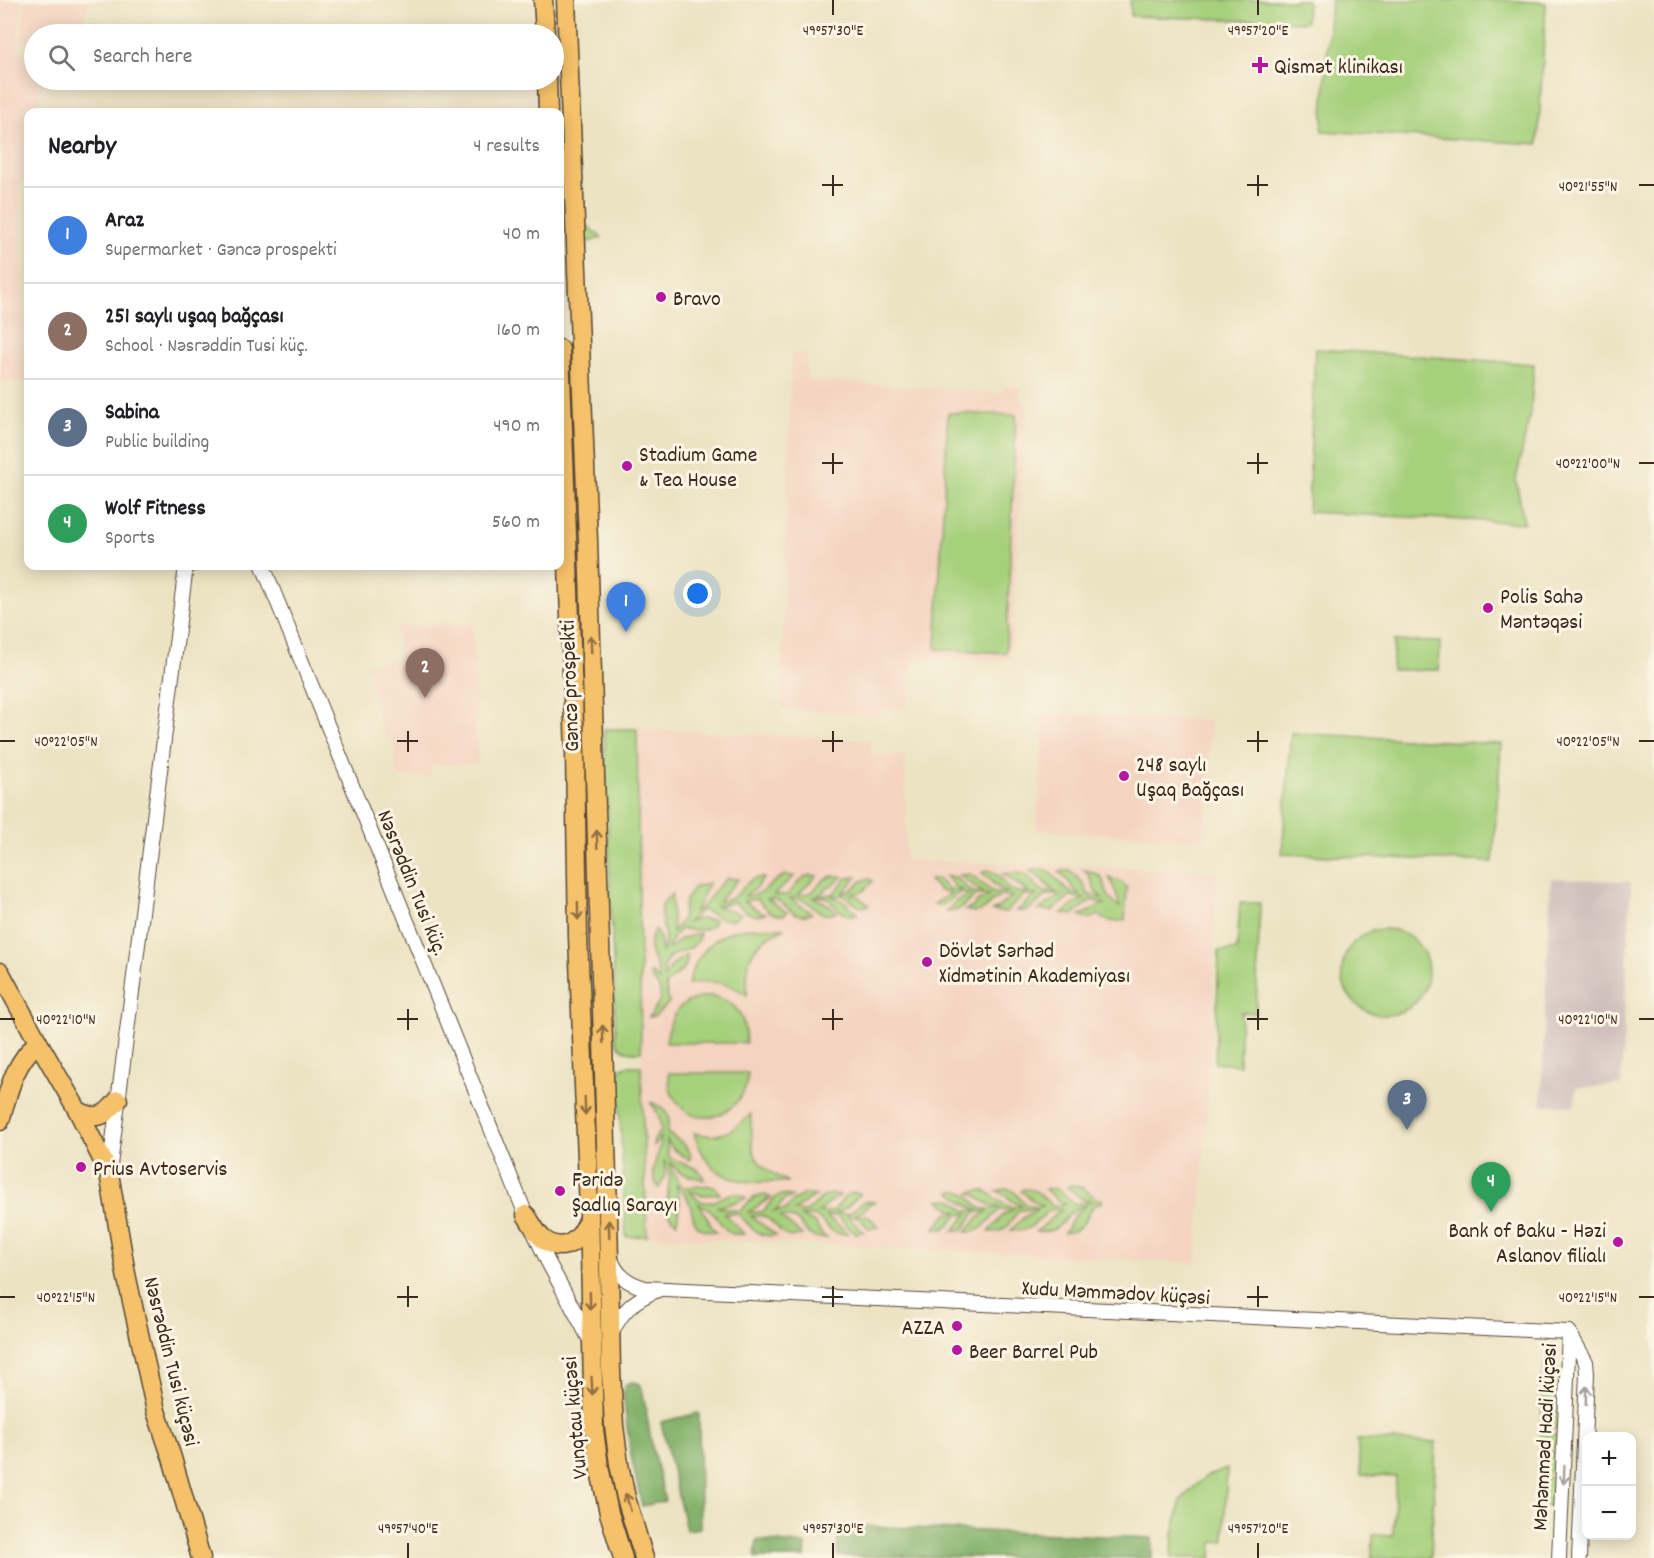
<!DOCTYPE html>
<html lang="en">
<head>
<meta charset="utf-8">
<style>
  body { margin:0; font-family:Dekko,sans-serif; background:#f6f6f6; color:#202124 }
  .controls { position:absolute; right:18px; bottom:18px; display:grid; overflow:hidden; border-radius:12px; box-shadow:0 3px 15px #0003 }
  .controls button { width:54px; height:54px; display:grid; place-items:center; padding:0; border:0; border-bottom:2px solid #e0e0e0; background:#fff; color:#202124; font:30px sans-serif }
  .you { position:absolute; left:698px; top:594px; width:21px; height:21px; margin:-15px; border:4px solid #fff; border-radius:50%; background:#1a73e8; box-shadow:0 0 0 9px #1a73e833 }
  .badge { display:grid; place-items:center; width:39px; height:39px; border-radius:50%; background:#7c3aed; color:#fff; font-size:20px; font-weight:700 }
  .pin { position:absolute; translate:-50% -50px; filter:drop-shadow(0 2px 3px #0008) }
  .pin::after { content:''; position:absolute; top:32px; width:21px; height:18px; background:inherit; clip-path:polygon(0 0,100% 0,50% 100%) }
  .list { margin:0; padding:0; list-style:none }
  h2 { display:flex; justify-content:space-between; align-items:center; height:78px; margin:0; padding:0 24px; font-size:26px }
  h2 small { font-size:20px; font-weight:400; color:#757577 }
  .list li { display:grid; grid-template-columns:39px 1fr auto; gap:18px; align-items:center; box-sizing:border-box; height:96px; padding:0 24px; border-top:2px solid #e0e0e0 }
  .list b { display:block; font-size:22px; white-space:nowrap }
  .list p { margin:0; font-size:20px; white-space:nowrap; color:#757577 }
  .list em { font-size:20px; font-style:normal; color:#757577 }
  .icon { flex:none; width:33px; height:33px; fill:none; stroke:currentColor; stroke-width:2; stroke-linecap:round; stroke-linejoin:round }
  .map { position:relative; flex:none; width:1654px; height:1558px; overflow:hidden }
  .search { position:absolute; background:#fff; box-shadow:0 3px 15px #0003; left:24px; top:24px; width:540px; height:66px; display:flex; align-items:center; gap:15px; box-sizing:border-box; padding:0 21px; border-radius:33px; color:#757577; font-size:22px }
  .panel { position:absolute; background:#fff; box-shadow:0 3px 15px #0003; left:24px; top:108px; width:540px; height:462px; border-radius:12px }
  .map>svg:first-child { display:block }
  .built { fill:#f4d3c0 }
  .industrial { fill:#d0c0bc }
  .green { fill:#a6d07c; stroke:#707d4d; stroke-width:1.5 }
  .forest { fill:#84b26c; stroke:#606e45; stroke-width:1.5 }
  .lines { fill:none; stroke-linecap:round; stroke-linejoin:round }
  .minor-casing { stroke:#554637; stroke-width:16 }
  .major-casing { stroke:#554637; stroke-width:21 }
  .minor { stroke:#fff; stroke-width:14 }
  .major { stroke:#f5c16b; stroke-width:18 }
  .oneway { stroke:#8f6e41 }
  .oneway2 { stroke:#a79f9a }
  .ticks { fill:none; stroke:#3b2a1e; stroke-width:2 }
  .poi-dot { fill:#b5179e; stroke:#fcf5e5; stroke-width:2 }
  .labels { text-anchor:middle; stroke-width:6; stroke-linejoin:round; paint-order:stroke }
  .poi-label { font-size:22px; fill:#3b2a1e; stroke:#fcf5e5; text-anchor:start }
  .street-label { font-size:22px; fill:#3b2a1e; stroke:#fcf5e5 }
  .ticks-label { font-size:15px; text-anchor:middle; fill:#3b2a1e; stroke:#fcf5e5; stroke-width:6; stroke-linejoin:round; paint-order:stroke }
</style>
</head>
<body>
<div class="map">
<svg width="1654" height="1558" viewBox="0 0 1654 1558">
  <rect width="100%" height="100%" fill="#fcf5e5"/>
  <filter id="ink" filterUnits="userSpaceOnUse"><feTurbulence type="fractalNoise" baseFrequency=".0167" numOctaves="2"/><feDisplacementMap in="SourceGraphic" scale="12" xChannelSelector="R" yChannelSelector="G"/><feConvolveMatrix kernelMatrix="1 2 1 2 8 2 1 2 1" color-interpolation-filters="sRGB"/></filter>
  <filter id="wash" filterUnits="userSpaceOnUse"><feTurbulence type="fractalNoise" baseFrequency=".008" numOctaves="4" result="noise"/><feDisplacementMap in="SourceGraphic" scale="24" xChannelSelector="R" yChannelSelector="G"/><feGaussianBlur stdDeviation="1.35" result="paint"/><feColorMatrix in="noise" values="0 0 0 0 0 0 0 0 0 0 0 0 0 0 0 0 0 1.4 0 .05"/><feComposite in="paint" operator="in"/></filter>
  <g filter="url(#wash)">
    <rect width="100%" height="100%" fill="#ebe3c2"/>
    <g class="built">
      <path d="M 0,0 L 21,0 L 18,50 L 34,65 L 34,80 L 40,80 L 40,112 L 28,112 L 28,177 L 19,188 L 26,381 L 0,382 Z"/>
      <path d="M 24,0 L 90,0 L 79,34 L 34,34 L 34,42 L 21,42 Z"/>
      <path d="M 791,353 L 807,354 L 807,380 L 1003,393 L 1003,386 L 1020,387 L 1019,400 L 1027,401 L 1010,661 L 914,657 L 909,710 L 881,709 L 880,715 L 781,709 Z"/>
      <path d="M 473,623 L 478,764 L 431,765 L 431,777 L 397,777 L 394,744 L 382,732 L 367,664 L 398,659 L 396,627 Z"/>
      <path d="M 1044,713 L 1211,721 L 1205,840 L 1037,830 Z"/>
      <path d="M 637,729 L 871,740 L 872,755 L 905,755 L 906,860 L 1217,871 L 1209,1092 L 1196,1263 L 647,1236 L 641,1061 Z"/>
    </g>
    <path class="industrial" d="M 1551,878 L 1631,882 L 1621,1085 L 1577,1088 L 1574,1106 L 1541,1105 Z"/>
    <g class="green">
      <path d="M 1130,0 L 1307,0 L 1306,22 L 1131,16 Z"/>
      <path d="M 1331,0 L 1506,0 L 1546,3 L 1538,144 L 1322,131 Z"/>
      <path d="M 584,223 L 602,238 L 585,243 Z"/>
      <path d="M 1315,349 L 1534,364 L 1531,409 L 1516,480 L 1524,523 L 1308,512 Z"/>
      <path d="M 948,413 L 1016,415 L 1006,653 L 936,649 Z"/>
      <path d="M 1394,641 L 1440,642 L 1439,670 L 1392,670 Z"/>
      <path d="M 604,729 L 637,729 L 641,1052 C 630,1052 619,1052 616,1040 Z"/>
      <path d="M 1291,733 L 1501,744 L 1493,862 L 1282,854 Z"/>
      <path d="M 1034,869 C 1062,869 1056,893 1080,894 C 1071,888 1066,875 1058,871 L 1070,871 L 1082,882 L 1089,895 L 1102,898 L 1095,891 L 1089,875 L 1084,870 C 1117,876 1095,893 1120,907 C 1117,898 1115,885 1109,878 L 1120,881 L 1127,887 L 1125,920 C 1114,922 1108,923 1099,915 C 1093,919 1087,920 1080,915 C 1090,914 1096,905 1106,904 L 1091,900 L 1073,915 L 1062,913 C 1070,909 1075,902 1084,899 L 1070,896 L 1052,911 L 1039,910 L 1061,895 L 1046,895 C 1035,904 1032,913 1016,911 C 1023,907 1030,900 1036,895 L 1024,895 L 1006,912 L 991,911 L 996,909 L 1012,896 C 1010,896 1003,895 1002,896 C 987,900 986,918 965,910 L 973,907 L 977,902 L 990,895 L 976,895 C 965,903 962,912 946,912 L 956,901 L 971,894 L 959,893 C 950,898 946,908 934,904 L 951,893 L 940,891 L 929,880 L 938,879 L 948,889 L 963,891 L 955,887 L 946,876 L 956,877 C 968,886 964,893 982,892 L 959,875 L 970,874 L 994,893 L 1007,892 L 995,886 L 989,878 L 982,873 L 987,870 C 1010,875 1001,896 1028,892 C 1019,887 1013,879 1003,874 C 1014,872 1024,871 1032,880 C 1037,886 1031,883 1037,888 C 1043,893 1050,892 1057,893 C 1047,887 1041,876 1030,871 Z"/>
      <path d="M 785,875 L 794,876 L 774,895 L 787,895 C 797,886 801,872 817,876 L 797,895 L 811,893 C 821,883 828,872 843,877 L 818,895 L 833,894 L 847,878 L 857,877 L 842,893 C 858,890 857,879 870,879 L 873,881 L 862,892 L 850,894 L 857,896 L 869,905 C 858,911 853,900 843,895 L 832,896 L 845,902 L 857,914 C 842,919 836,905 826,897 L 812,897 L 824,902 L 837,912 C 816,922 814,896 790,898 L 812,913 C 789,923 787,896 767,899 L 787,912 L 784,915 C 770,916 766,908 757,899 L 744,901 L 762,913 L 766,913 C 753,921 744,909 734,902 L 716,906 L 741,914 C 728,927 716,914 702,910 L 686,923 L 697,919 L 715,920 C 707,935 693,929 680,929 L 673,937 L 668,950 L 681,939 L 700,933 C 694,962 661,941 664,978 L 673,964 L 687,955 C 689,972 673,975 665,985 L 669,1003 L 655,1016 L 649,1017 C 655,1009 664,999 659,988 C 657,983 652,981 650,976 L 651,972 L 659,981 C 660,961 641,954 655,929 L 661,941 L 662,954 C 663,950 666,945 665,940 C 665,922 652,908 672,894 C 670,907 674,920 672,932 L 682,920 L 685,901 L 693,888 L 709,883 L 699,904 L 694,912 C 711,903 712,888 728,878 L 738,879 L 718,902 C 722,900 728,900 732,898 C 745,891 746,875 764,878 L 755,889 L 744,896 C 765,897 768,882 785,875 Z"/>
      <path d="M 1240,903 L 1260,903 L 1256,1013 L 1241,1012 L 1239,1065 L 1215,1063 L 1219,951 L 1237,950 Z"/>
      <path d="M 785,928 C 748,945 747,957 747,995 C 727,982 712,979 688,985 C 694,958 712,934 741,929 C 755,927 770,928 785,928 Z"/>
      <circle cx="1385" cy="972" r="43"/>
      <path d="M 711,996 C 738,1001 745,1016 746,1043 L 666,1043 C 670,1013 679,999 711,996 Z"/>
      <path d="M 626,1066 L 641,1066 L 647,1236 L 626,1237 L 618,1075 L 620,1069 Z"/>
      <path d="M 669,1073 L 748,1073 C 746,1116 693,1135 673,1096 C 669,1090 669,1081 669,1073 Z"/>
      <path d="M 650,1102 L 661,1107 L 669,1116 L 667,1133 L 683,1143 L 691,1154 L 690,1160 L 673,1149 L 667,1140 L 668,1156 C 680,1167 700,1162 704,1180 L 680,1173 L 670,1162 L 673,1172 L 683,1187 C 694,1188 703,1184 714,1186 L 720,1194 L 703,1195 L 689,1191 C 716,1221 722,1181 746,1198 L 729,1204 L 716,1207 L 740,1211 L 753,1198 L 765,1195 L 771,1198 L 748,1212 L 762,1212 C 772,1204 775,1189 792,1197 L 784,1200 L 777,1210 L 772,1212 L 786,1210 L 793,1201 L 804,1194 L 816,1196 L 809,1199 L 794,1211 L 806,1212 C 818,1204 823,1190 840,1195 L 818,1212 L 832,1212 C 842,1204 844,1189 860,1194 L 847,1207 L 836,1213 L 848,1214 C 858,1209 860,1198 874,1202 L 869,1204 L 863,1211 L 854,1215 L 868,1216 L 879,1227 L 869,1229 L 859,1218 L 847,1216 L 864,1232 L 856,1233 L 847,1226 L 838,1216 L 826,1216 L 848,1233 C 831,1237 827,1224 815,1216 L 800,1216 L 815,1223 L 822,1235 L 827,1238 C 797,1240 810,1216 780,1217 L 802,1235 C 779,1242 781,1225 765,1217 C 761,1215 756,1216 751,1216 L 776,1235 C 755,1239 751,1225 738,1214 L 724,1213 L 744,1234 C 727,1237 723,1226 714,1214 C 710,1208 704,1207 698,1203 C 706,1212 709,1225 716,1232 C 688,1229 696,1218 688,1199 C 686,1194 680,1189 676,1184 L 680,1201 L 677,1222 C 661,1214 668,1198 669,1183 C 671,1175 667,1168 664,1160 L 665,1176 L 659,1188 C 645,1169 662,1155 661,1137 L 654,1146 L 653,1142 L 661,1130 C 660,1118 658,1111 650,1102 Z"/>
      <path d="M 751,1114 C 752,1153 750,1164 788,1182 C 741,1183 710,1185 694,1133 C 720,1140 732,1132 751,1114 Z"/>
      <path d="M 1071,1185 L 1082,1187 L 1098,1200 L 1102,1199 L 1102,1203 L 1096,1203 C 1084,1216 1087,1230 1064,1233 L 1077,1212 L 1087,1205 C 1061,1209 1066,1236 1036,1231 C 1046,1226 1051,1215 1063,1209 L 1050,1210 C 1037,1220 1030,1234 1011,1230 L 1023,1218 L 1037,1209 L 1020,1210 C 1009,1220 1007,1235 989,1232 L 1002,1216 L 1012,1210 L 1000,1210 C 988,1219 984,1233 966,1232 L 978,1218 L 988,1211 L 975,1213 L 963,1229 L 953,1231 L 968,1214 L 957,1215 C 949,1222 948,1232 935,1228 L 947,1214 L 959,1212 L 952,1210 L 939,1200 L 951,1199 L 966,1211 L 978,1210 L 965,1204 L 951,1192 C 967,1187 971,1201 982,1209 L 1000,1208 L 986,1203 L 976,1195 L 970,1193 C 996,1182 994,1212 1022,1206 C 1012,1203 1006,1194 997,1191 C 1017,1183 1016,1200 1029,1206 C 1033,1208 1040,1206 1044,1206 L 1036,1203 L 1021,1191 L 1023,1189 C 1040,1188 1042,1199 1053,1206 L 1068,1204 L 1060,1202 L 1045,1189 C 1060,1185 1064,1197 1075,1204 L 1092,1201 L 1082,1199 L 1067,1187 Z"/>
      <path d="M 1544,1364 L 1557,1367 L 1559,1372 L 1556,1429 L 1541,1428 Z"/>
      <path d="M 1540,1433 L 1556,1434 L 1555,1446 L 1540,1446 Z"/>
      <path d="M 1357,1440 L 1436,1442 L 1431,1558 L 1372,1558 L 1373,1535 L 1393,1536 L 1396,1477 L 1361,1475 Z"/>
      <path d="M 1539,1450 L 1554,1451 L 1553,1473 L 1538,1472 Z"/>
      <path d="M 1227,1469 L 1224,1541 L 1213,1542 L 1212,1558 L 1172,1558 L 1173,1535 L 1181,1500 L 1205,1477 Z"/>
      <path d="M 1539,1478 L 1555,1478 L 1553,1506 L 1538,1505 Z"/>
    </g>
    <g class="forest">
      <path d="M 631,1382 L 638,1383 L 642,1388 L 652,1446 L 665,1501 L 642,1506 L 630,1451 L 623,1392 L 625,1385 Z"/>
      <path d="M 699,1413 L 700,1528 L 686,1530 L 661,1422 Z"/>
      <path d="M 838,1525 L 1152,1538 L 1152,1558 L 838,1556 Z"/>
      <path d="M 757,1540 L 806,1545 L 805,1558 L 755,1558 Z"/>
    </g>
  </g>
  <g filter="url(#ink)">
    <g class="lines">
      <defs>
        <g id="minor">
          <path d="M 263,566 L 526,1215 L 548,1262 L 591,1342"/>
          <path d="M 109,1173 L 186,566"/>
          <path d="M 611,1259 C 617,1276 628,1283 645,1288 L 1569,1332"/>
          <path d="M 1569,1332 L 1586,1362 L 1587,1373 L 1579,1558"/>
          <path d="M 611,1335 C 621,1311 635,1299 658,1290"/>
          <path d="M 1559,1558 L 1569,1332"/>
        </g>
        <g id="major">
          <path d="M 543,0 L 545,34"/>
          <path d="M 566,0 L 588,540 L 608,1210 L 611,1371 L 614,1426 L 619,1464 L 626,1498 L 644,1558"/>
          <path d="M 547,80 L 548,112"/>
          <path d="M 560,349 L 575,752 L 578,936 L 589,1210 L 594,1430 L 599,1466 L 609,1513 L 623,1558"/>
          <path d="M 0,972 L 38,1042 L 78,1111 L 109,1173 L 126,1274 L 156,1411 L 172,1458 L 201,1558"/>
          <path d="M 78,1111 C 98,1121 105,1116 118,1100"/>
          <path d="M 0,1121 C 9,1090 13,1065 38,1042"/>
          <path d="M 526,1215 C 531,1222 536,1233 543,1239 C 564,1255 581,1240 588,1220"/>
        </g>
      </defs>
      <use href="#minor" class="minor-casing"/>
      <use href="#major" class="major-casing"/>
      <use href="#minor" class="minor"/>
      <use href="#major" class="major"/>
    </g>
    <defs><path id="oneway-shaft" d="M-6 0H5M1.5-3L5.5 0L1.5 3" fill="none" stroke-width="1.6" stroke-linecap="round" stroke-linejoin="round" transform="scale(1.5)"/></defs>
    <g class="oneway">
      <use href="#oneway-shaft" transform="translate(591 644) rotate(-92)"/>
      <use href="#oneway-shaft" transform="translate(597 839) rotate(-92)"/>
      <use href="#oneway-shaft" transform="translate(578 911) rotate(89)"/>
      <use href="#oneway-shaft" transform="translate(603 1034) rotate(-92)"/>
      <use href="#oneway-shaft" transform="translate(585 1106) rotate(88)"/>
      <use href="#oneway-shaft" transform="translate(609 1229) rotate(-92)"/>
      <use href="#oneway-shaft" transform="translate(590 1301) rotate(89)"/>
      <use href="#oneway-shaft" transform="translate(592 1386) rotate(87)"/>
      <use href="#oneway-shaft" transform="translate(628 1502) rotate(-106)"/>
    </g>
    <g class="oneway2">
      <use href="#oneway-shaft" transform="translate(1586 1395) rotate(-88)"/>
      <use href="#oneway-shaft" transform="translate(1564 1475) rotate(93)"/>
    </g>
  </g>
  <path class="ticks" d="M 833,0 L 833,15M 1258,0 L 1258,15M 833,175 L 833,196M 1258,175 L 1258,196M 822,185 L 843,185M 1247,185 L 1268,185M 1639,185 L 1654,185M 833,453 L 833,474M 1258,453 L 1258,474M 822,463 L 843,463M 1247,463 L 1268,463M 1639,463 L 1654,463M 408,731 L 408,752M 833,731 L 833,752M 1258,731 L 1258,752M 0,741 L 15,741M 397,741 L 418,741M 822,741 L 843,741M 1247,741 L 1268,741M 1639,741 L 1654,741M 408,1009 L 408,1030M 833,1009 L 833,1030M 1258,1009 L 1258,1030M 0,1019 L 15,1019M 397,1019 L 418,1019M 822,1019 L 843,1019M 1247,1019 L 1268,1019M 1639,1019 L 1654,1019M 408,1286 L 408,1307M 833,1286 L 833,1307M 1258,1286 L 1258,1307M 0,1297 L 15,1297M 397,1297 L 418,1297M 822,1297 L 843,1297M 1247,1297 L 1268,1297M 1639,1297 L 1654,1297M 408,1543 L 408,1558M 833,1543 L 833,1558M 1258,1543 L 1258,1558"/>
  <g class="poi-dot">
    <path d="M1257 56h6v6h6v6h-6v6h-6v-6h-6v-6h6z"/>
    <circle cx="661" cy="297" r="6"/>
    <circle cx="627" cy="466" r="6"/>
    <circle cx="1488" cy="608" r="6"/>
    <circle cx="1124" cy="776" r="6"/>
    <circle cx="927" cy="962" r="6"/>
    <circle cx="81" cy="1167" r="6"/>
    <circle cx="560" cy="1191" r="6"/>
    <circle cx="1618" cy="1242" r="6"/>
    <circle cx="957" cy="1326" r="6"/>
    <circle cx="957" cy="1350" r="6"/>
  </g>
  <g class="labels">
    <g class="poi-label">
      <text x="1274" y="73">Qismət klinikası</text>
      <text x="673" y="305">Bravo</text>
      <text x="639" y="461">Stadium Game<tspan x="639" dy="25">&amp; Tea House</tspan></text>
      <text x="1500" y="603">Polis Sahə<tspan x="1500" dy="25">Məntəqəsi</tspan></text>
      <text x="1136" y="771">248 saylı<tspan x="1136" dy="25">Uşaq Bağçası</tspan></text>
      <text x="939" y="957">Dövlət Sərhəd<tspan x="939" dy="25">Xidmətinin Akademiyası</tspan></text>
      <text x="93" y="1175">Prius Avtoservis</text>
      <text x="572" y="1186">Fəridə<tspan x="572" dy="25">Şadlıq Sarayı</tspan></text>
      <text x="1606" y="1237" text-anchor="end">Bank of Baku - Həzi<tspan x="1606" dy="25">Aslanov filialı</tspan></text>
      <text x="945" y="1334" text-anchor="end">AZZA</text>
      <text x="969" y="1358">Beer Barrel Pub</text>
    </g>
    <g class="street-label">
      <text transform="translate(568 686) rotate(-92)" y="8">Gəncə prospekti</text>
      <text transform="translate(414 882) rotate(68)" y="8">Nəsrəddin Tusi küç.</text>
      <text transform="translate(1116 1291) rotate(3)" y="8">Xudu Məmmədov küçəsi</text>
      <text transform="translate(173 1361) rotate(76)" y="8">Nəsrəddin Tusi küçəsi</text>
      <text transform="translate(573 1418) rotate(-95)" y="8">Vunqtau küçəsi</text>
      <text transform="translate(1543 1437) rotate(-87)" y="8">Məhəmməd Hadi küçəsi</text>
    </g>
  </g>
  <g class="ticks-label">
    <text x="833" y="35">49°57'30"E</text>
    <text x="1258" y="35">49°57'20"E</text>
    <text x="1588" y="191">40°21'55"N</text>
    <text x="1588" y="468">40°22'00"N</text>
    <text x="1588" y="746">40°22'05"N</text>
    <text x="66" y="746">40°22'05"N</text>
    <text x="1588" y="1024">40°22'10"N</text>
    <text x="66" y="1024">40°22'10"N</text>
    <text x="1588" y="1302">40°22'15"N</text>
    <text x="66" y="1302">40°22'15"N</text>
    <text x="408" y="1533">49°57'40"E</text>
    <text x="833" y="1533">49°57'30"E</text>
    <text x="1258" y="1533">49°57'20"E</text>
  </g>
</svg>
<div class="controls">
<button>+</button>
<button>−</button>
</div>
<div class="you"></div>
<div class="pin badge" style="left:626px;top:632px;background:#3f7fe0">1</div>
<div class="pin badge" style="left:425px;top:698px;background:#8d6e63">2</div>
<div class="pin badge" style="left:1407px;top:1130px;background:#5c6f8a">3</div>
<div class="pin badge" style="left:1491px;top:1212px;background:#2e9e5b">4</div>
<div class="search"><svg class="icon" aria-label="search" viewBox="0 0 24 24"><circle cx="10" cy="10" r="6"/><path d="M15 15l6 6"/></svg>Search here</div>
<section class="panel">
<h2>Nearby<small>4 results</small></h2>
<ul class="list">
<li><span class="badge" style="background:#3f7fe0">1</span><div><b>Araz</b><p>Supermarket · Gəncə prospekti</p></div><em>40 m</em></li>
<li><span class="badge" style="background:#8d6e63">2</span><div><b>251 saylı uşaq bağçası</b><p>School · Nəsrəddin Tusi küç.</p></div><em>160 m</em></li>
<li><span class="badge" style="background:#5c6f8a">3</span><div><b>Sabina</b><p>Public building</p></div><em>490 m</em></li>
<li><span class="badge" style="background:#2e9e5b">4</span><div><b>Wolf Fitness</b><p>Sports</p></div><em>560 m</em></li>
</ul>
</section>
</div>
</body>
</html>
